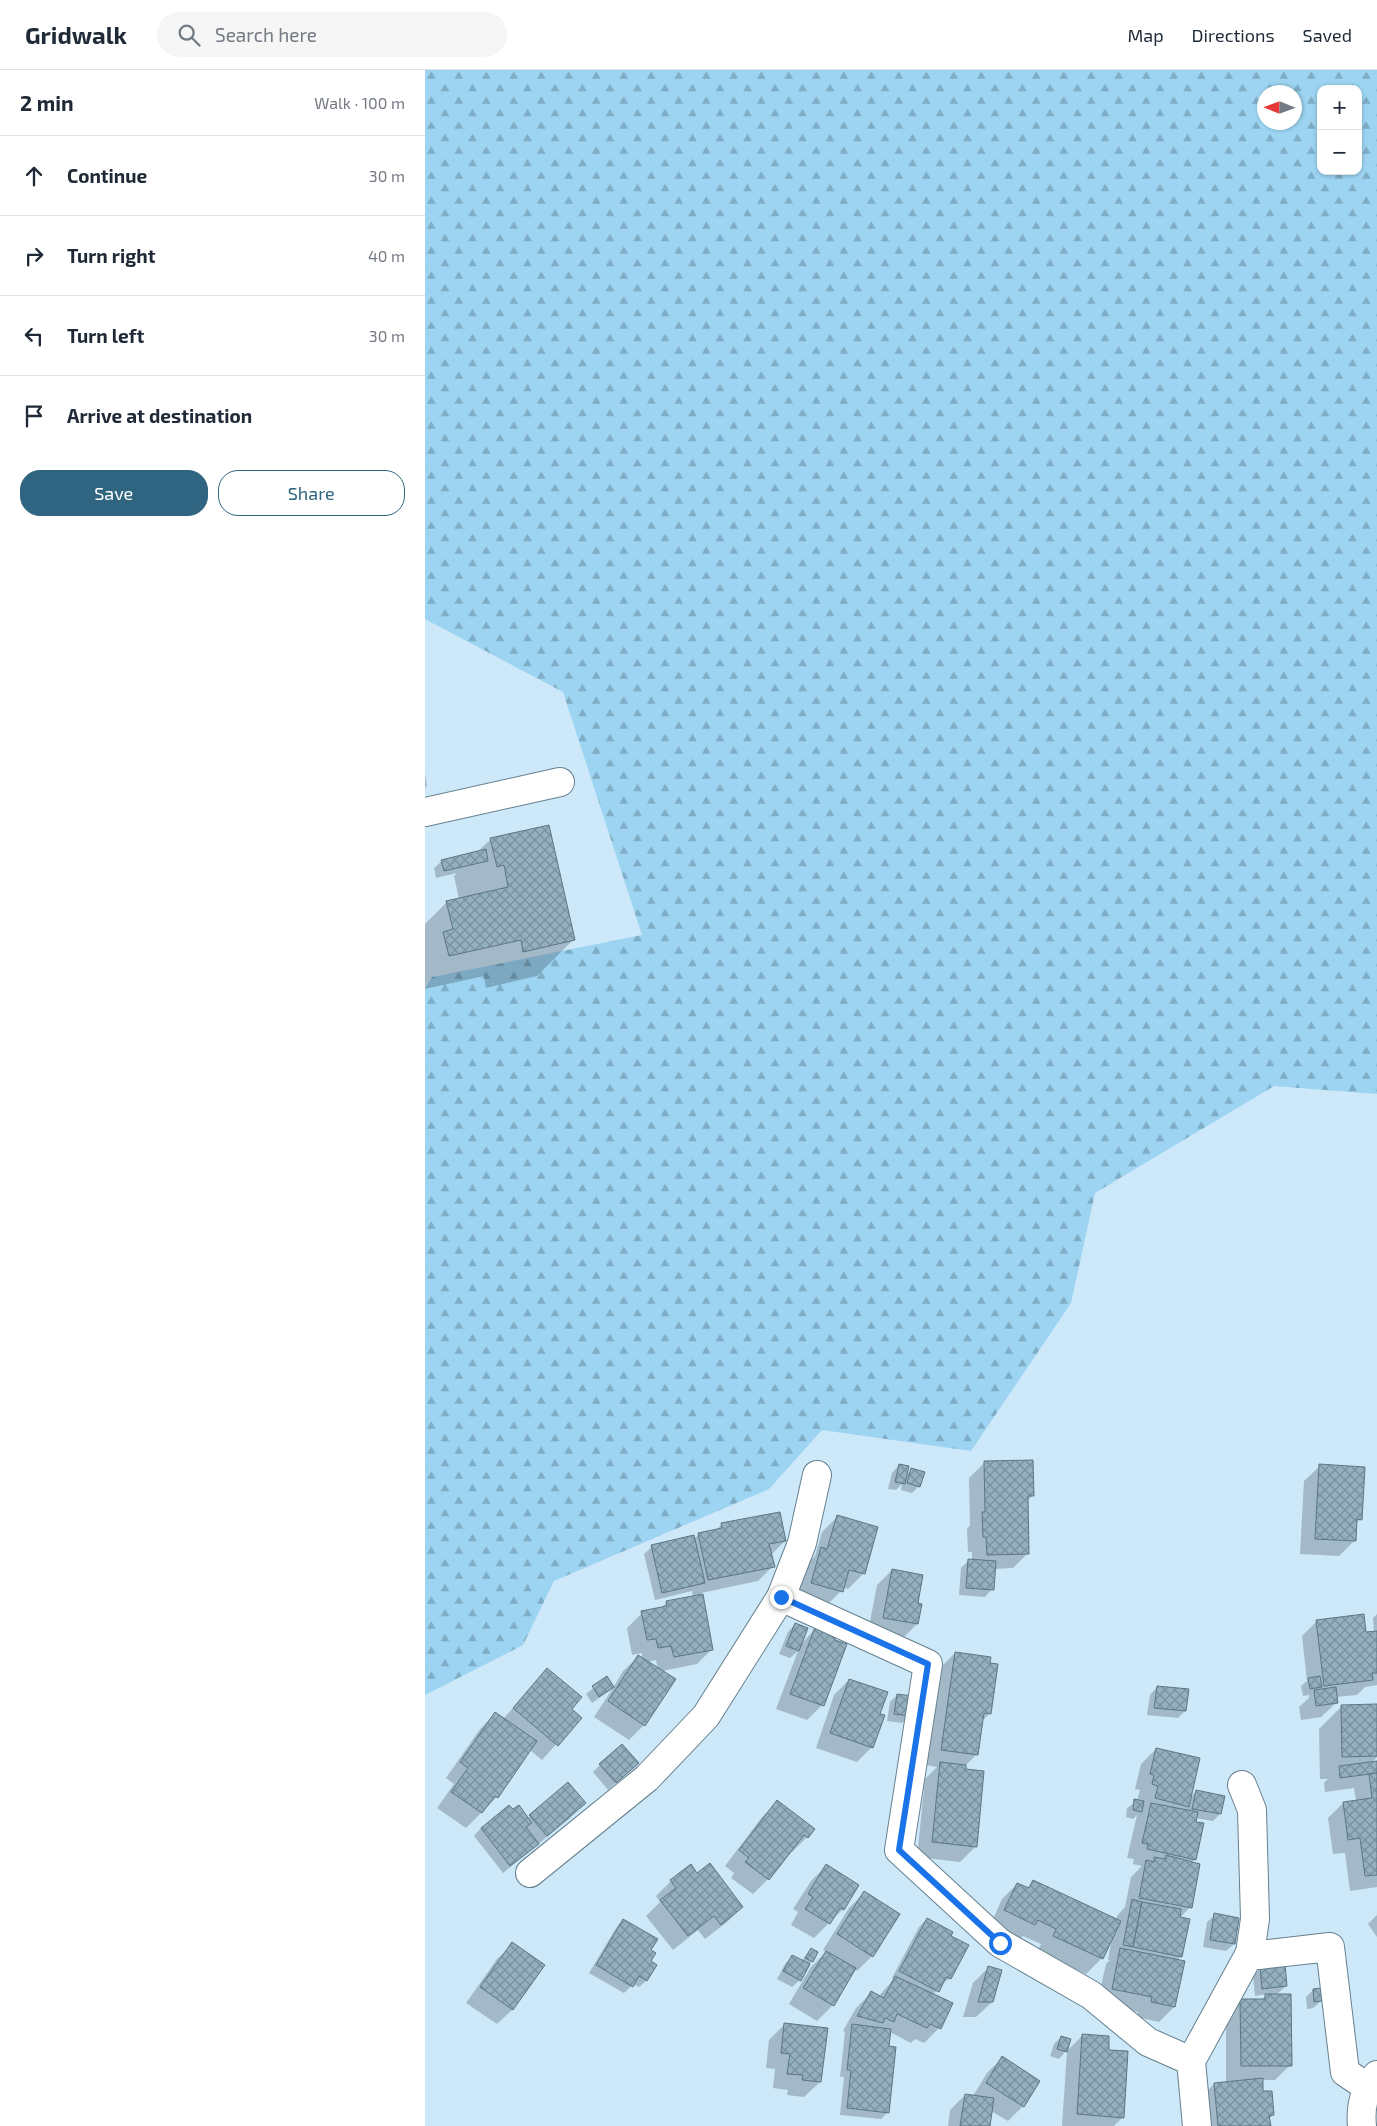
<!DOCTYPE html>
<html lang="en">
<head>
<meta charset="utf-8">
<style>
  body { margin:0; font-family:"Exo 2",sans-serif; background:#f6f6f7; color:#1f2937 }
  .controls { position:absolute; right:15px; top:15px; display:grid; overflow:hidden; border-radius:10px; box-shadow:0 1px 4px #0004 }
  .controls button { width:45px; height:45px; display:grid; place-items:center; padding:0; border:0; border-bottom:1px solid #e0e1e3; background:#fff; color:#1f2937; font:25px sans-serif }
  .compass { position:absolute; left:832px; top:15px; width:45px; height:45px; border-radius:50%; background:#fff; box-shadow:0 1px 4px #0004; rotate:271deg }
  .stop { position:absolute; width:15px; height:15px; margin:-11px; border:4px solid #1a73e8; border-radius:50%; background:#fff }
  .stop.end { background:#1a73e8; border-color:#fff; box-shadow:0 1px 5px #0008 }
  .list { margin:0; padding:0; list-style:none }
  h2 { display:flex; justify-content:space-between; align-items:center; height:65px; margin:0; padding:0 20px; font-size:21px }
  h2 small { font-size:16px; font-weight:400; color:#747a83 }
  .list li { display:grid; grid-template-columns:32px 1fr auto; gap:15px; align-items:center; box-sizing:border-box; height:80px; padding:0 20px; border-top:1px solid #e0e1e3 }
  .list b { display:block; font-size:19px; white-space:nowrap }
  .list em { font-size:16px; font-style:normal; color:#747a83 }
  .actions { display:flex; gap:10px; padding:15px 20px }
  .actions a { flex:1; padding:11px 0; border:1px solid #2f6580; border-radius:20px; text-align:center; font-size:18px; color:#2f6580 }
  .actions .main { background:#2f6580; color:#fff }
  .icon { flex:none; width:28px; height:28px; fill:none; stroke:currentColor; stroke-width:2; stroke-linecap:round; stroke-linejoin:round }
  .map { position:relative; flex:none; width:952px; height:2056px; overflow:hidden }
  header { display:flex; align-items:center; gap:30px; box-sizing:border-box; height:70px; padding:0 25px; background:#fff; border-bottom:1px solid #e0e1e3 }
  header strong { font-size:24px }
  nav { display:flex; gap:28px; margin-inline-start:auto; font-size:18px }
  .search { width:350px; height:45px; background:#f6f6f7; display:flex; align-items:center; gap:12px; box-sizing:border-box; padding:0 18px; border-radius:28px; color:#747a83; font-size:19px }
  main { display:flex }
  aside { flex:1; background:#fff }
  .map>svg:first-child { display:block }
  .forest { fill:url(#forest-firs); fill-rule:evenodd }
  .shadow { fill:#0003; fill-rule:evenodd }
  .building { fill:url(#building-cross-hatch); stroke:#5c7685 }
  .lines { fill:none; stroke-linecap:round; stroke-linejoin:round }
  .minor-casing { stroke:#66808e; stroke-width:30 }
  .minor { stroke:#fff; stroke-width:28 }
  .route { stroke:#1a73e8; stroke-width:6 }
</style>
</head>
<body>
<header>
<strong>Gridwalk</strong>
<div class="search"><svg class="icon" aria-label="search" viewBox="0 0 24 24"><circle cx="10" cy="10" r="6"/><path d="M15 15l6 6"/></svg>Search here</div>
<nav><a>Map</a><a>Directions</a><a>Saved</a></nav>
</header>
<main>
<aside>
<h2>2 min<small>Walk · 100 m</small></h2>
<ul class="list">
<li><svg class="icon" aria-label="ahead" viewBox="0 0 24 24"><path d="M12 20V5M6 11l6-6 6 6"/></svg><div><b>Continue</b></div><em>30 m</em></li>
<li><svg class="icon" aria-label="right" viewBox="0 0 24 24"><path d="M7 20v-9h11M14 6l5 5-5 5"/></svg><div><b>Turn right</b></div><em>40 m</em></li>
<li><svg class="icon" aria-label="left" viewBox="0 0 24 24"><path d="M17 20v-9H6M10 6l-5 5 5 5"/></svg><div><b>Turn left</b></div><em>30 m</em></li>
<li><svg class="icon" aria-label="arrive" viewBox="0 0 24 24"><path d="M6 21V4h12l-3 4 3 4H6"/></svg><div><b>Arrive at destination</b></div></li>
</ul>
<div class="actions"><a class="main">Save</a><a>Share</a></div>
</aside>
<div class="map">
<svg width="952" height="2056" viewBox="0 0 952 2056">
  <defs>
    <pattern id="forest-firs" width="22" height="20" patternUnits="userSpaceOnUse" patternTransform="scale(1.25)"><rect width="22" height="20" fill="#9cd4f2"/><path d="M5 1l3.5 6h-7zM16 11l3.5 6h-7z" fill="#7fadc5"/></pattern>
    <pattern id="building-cross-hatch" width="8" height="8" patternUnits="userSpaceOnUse" patternTransform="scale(1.25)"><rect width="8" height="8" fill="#94b0bf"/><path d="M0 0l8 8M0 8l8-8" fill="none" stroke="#79909d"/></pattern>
  </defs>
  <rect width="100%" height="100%" fill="#cce8f9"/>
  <path class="forest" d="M 0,0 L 952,0 L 952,1024 L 849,1016 L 670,1123 L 646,1233 L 546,1381 L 397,1360 L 344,1419 L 129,1511 L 98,1575 L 0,1625 L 0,919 L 7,907 L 217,865 L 138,622 L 0,549 ZM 896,19 L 933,19 L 933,101 L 896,101 ZM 839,22 L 869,22 L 869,52 L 839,52 Z"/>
  <g class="shadow">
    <path d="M 0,704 L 2,716 L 0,718 Z"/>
    <path d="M 66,769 L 149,869 L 112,906 L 61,918 L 59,906 L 0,919 L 0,854 L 22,832 L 34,829 L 29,806 L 32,803 L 11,808 L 9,798 L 17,791 L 52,782 Z"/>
    <path d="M 559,1393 L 607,1426 L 601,1432 L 603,1483 L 588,1498 L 569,1499 L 567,1519 L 560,1527 L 534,1525 L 536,1498 L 544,1490 L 547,1491 L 547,1482 L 543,1482 L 542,1459 L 545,1455 L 544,1408 Z"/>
    <path d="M 474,1395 L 480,1406 L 486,1400 L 494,1416 L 487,1423 L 476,1420 L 477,1414 L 471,1420 L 463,1419 L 467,1403 Z"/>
    <path d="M 895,1396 L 936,1449 L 930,1454 L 929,1471 L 914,1486 L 875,1484 L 879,1411 Z"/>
    <path d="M 354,1443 L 360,1471 L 346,1485 L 348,1496 L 333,1511 L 276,1523 L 287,1579 L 272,1594 L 237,1601 L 250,1610 L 219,1655 L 204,1670 L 169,1647 L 188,1618 L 167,1633 L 161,1624 L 181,1608 L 188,1618 L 198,1601 L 214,1586 L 217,1589 L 217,1583 L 207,1585 L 202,1558 L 217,1543 L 235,1539 L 241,1533 L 268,1527 L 267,1521 L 230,1530 L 219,1484 L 227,1477 L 268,1467 L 269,1469 L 274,1464 L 290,1461 L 296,1455 ZM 231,1590 L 233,1599 L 222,1592 Z"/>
    <path d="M 412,1447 L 439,1503 L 423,1519 L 418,1517 L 416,1521 L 401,1536 L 372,1528 L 382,1494 L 390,1486 L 397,1462 Z"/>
    <path d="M 467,1500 L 491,1534 L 495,1535 L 492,1554 L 477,1569 L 443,1562 L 452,1515 Z"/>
    <path d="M 952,1544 L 952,1615 L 940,1617 L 932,1625 L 911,1627 L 912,1632 L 896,1647 L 876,1650 L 874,1637 L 884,1628 L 884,1625 L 878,1626 L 876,1616 L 882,1611 L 877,1566 L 892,1551 L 940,1563 L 949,1562 L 948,1548 Z"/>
    <path d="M 370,1554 L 376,1574 L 390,1559 L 397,1635 L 382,1650 L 351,1639 L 373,1581 L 365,1588 L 354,1584 L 363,1562 Z"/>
    <path d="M 530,1583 L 565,1643 L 556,1652 L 551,1685 L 540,1696 L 550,1777 L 535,1792 L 492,1787 L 500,1709 L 512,1697 L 501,1695 L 515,1598 Z"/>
    <path d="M 122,1600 L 145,1639 L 155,1648 L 117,1690 L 105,1680 L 72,1727 L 41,1758 L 12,1738 L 29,1714 L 21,1708 L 55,1659 L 70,1644 L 78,1649 Z"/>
    <path d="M 424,1610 L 454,1645 L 447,1677 L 432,1692 L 391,1678 L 409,1625 Z"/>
    <path d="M 732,1617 L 760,1641 L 753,1648 L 722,1645 L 725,1625 Z"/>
    <path d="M 472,1625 L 484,1646 L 477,1653 L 462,1651 L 465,1632 Z"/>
    <path d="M 952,1636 L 952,1687 L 946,1693 L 952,1692 L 952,1817 L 925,1821 L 920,1783 L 908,1784 L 903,1748 L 918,1733 L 931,1731 L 929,1718 L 900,1722 L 899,1713 L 903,1709 L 895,1709 L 894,1659 L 916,1637 Z"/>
    <path d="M 731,1679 L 765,1728 L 771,1721 L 795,1744 L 788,1751 L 770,1748 L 770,1789 L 766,1793 L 765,1837 L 754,1849 L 756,1886 L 752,1891 L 749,1937 L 734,1952 L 712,1947 L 713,1942 L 672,1934 L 681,1894 L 685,1890 L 683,1890 L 687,1868 L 677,1888 L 661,1904 L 613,1881 L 616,1874 L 598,1866 L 594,1870 L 565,1856 L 577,1829 L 592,1814 L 601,1819 L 608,1812 L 691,1850 L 692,1846 L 700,1837 L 706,1807 L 717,1796 L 708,1794 L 709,1789 L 702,1788 L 712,1745 L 708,1749 L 701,1747 L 702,1738 L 712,1731 L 715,1720 L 710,1719 L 716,1694 Z"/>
    <path d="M 175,1695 L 205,1700 L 183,1720 L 168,1702 Z"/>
    <path d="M 352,1732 L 382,1767 L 367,1782 L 365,1781 L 343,1809 L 328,1824 L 306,1808 L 309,1803 L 300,1796 L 337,1747 Z"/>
    <path d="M 159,1733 L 144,1749 L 78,1803 L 49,1766 L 56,1758 L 103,1749 L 105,1746 Z"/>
    <path d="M 401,1796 L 433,1815 L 418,1839 L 389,1868 L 366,1855 L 373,1842 L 368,1839 L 386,1811 Z"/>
    <path d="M 272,1805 L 317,1837 L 302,1852 L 280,1869 L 273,1860 L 248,1880 L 221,1846 L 235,1832 L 231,1826 L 246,1811 Z"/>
    <path d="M 439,1823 L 447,1886 L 432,1901 L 429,1899 L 408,1935 L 392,1951 L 364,1934 L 386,1897 L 401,1882 L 398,1880 L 424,1838 Z"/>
    <path d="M 790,1845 L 809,1874 L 801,1881 L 778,1877 L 782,1852 Z"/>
    <path d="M 952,1845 L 952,1867 L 943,1854 Z"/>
    <path d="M 502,1849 L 524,1866 L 542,1875 L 525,1908 L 516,1915 L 508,1925 L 514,1958 L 499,1973 L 490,1969 L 486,1973 L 465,1962 L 463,2042 L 456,2049 L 415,2045 L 419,2007 L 415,2007 L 420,1962 L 418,1961 L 431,1938 L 446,1923 L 453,1927 L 469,1909 L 467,1908 L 494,1857 Z"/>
    <path d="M 198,1850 L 224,1881 L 224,1891 L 222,1910 L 214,1917 L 208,1914 L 199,1923 L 164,1903 L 191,1858 Z"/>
    <path d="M 88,1874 L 88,1939 L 72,1954 L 41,1933 L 72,1889 Z"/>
    <path d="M 386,1880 L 387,1891 L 375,1910 L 367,1917 L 352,1909 L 360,1894 L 368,1886 L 376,1891 Z"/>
    <path d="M 563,1898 L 567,1932 L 551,1947 L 538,1947 L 548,1913 Z"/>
    <path d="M 836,1898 L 861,1916 L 851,1925 L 865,1995 L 850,2010 L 836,2010 L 837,2023 L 848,2045 L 844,2049 L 844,2056 L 777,2056 L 774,2029 L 789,2014 L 801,2013 L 801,1946 L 816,1930 L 836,1930 L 842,1924 L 830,1926 L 828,1906 Z"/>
    <path d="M 888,1920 L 896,1931 L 888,1938 L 882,1939 L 881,1927 Z"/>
    <path d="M 360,1954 L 395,2012 L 379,2027 L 362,2025 L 363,2020 L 348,2018 L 350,1999 L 341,1998 L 344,1970 Z"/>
    <path d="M 658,1965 L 682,1981 L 698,2047 L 689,2056 L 637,2056 L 642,1981 Z"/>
    <path d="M 636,1967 L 641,1981 L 634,1989 L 625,1986 L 629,1974 Z"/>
    <path d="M 577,1988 L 598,2036 L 583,2051 L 566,2041 L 564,2056 L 523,2056 L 525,2040 L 540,2025 L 548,2026 L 562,2003 Z"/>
  </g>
  <g class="building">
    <path d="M 124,755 L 150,870 L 98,882 L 96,870 L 24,886 L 18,862 L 28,859 L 21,831 L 83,817 L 79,795 L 72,797 L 65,768 Z"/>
    <path d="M 61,779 L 63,791 L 19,801 L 16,790 Z"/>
    <path d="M 608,1390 L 609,1426 L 603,1426 L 604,1484 L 562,1485 L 561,1467 L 558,1467 L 557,1442 L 560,1442 L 559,1391 Z"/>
    <path d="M 474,1394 L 484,1396 L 480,1414 L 470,1412 Z"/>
    <path d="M 894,1394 L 940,1397 L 937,1450 L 932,1449 L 931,1471 L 890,1469 Z"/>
    <path d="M 486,1398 L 500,1402 L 495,1417 L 482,1413 Z"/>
    <path d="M 355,1442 L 361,1471 L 344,1474 L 350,1497 L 283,1510 L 273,1463 L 297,1458 L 296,1453 Z"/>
    <path d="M 412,1445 L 453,1457 L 440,1504 L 424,1500 L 418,1522 L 386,1513 L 396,1477 L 402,1479 Z"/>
    <path d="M 269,1465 L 280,1513 L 237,1523 L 226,1475 Z"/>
    <path d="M 543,1489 L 571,1491 L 569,1520 L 541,1518 Z"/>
    <path d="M 467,1499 L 498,1505 L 493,1533 L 497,1534 L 493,1554 L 458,1548 Z"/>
    <path d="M 278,1524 L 288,1580 L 249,1587 L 246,1576 L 233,1578 L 231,1569 L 222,1570 L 216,1541 L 242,1536 L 241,1531 Z"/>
    <path d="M 939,1544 L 941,1562 L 952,1561 L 952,1603 L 947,1603 L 948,1610 L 899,1616 L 891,1550 Z"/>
    <path d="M 370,1553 L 383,1558 L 374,1581 L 361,1576 Z"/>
    <path d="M 390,1557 L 411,1565 L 410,1570 L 422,1574 L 399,1636 L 365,1624 Z"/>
    <path d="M 530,1582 L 566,1587 L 565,1593 L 573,1594 L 566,1644 L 559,1643 L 553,1685 L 516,1680 Z"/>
    <path d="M 213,1585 L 251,1609 L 220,1656 L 183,1631 Z"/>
    <path d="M 122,1598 L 157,1627 L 147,1639 L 157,1648 L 133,1676 L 88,1638 Z"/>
    <path d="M 182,1606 L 189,1617 L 174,1627 L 167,1616 Z"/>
    <path d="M 895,1606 L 897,1617 L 885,1619 L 883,1608 Z"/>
    <path d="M 424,1609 L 463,1622 L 455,1644 L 460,1645 L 448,1678 L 405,1663 Z"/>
    <path d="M 732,1616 L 764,1619 L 761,1641 L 729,1638 Z"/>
    <path d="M 911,1617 L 913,1633 L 891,1636 L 889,1620 Z"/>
    <path d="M 472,1624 L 488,1626 L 485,1646 L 469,1644 Z"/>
    <path d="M 952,1634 L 952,1686 L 917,1687 L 916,1635 Z"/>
    <path d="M 70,1642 L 112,1671 L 73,1728 L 70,1726 L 57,1743 L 26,1722 L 43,1698 L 35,1692 Z"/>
    <path d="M 197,1674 L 214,1693 L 191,1713 L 174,1694 Z"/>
    <path d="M 731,1678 L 775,1688 L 764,1737 L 730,1728 L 733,1716 L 727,1714 L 729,1705 L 725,1704 Z"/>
    <path d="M 952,1691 L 952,1703 L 915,1708 L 914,1696 Z"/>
    <path d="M 515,1692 L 541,1695 L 541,1699 L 559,1701 L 552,1777 L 507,1772 Z"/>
    <path d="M 952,1703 L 952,1805 L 940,1806 L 935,1768 L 923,1770 L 918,1732 L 947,1728 L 944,1704 Z"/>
    <path d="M 143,1712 L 161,1733 L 122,1766 L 104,1745 Z"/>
    <path d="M 771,1720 L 800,1726 L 796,1744 L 767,1739 Z"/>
    <path d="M 709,1729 L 719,1731 L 717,1742 L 708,1740 Z"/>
    <path d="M 352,1730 L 390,1759 L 383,1768 L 379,1765 L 344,1810 L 320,1792 L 324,1788 L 314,1780 Z"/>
    <path d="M 726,1733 L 773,1742 L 771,1752 L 779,1753 L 771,1790 L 722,1779 L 723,1774 L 717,1773 Z"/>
    <path d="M 84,1735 L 88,1739 L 94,1735 L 107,1753 L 101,1757 L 114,1774 L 85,1796 L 56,1758 Z"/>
    <path d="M 741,1785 L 775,1794 L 767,1838 L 714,1828 L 721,1790 L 729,1792 L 729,1787 L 740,1789 Z"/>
    <path d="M 285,1793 L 318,1837 L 296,1855 L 289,1846 L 263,1866 L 235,1830 L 251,1818 L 245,1810 L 266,1794 L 272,1803 Z"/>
    <path d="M 401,1794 L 434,1815 L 419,1840 L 415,1838 L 405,1854 L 380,1839 L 388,1827 L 383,1824 Z"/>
    <path d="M 608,1810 L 696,1851 L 678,1889 L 628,1866 L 631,1859 L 613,1850 L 610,1855 L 579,1840 L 592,1813 L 604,1818 Z"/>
    <path d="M 439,1821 L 475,1844 L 448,1887 L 412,1864 Z"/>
    <path d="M 707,1829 L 717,1832 L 708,1877 L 698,1875 Z"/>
    <path d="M 717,1832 L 756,1839 L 755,1847 L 765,1849 L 757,1887 L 708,1877 Z"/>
    <path d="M 789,1843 L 814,1848 L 810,1874 L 785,1870 Z"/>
    <path d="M 502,1848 L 528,1862 L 526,1866 L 544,1875 L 526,1909 L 521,1907 L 514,1922 L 474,1901 Z"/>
    <path d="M 198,1849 L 233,1869 L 226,1880 L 231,1883 L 226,1891 L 232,1895 L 222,1911 L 214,1906 L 208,1917 L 171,1895 Z"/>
    <path d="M 87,1872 L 120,1895 L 88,1940 L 55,1917 Z"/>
    <path d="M 386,1878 L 393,1882 L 388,1892 L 380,1888 Z"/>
    <path d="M 695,1878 L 760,1891 L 750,1937 L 726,1932 L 727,1927 L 687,1919 Z"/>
    <path d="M 401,1881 L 431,1898 L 409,1936 L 378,1918 Z"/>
    <path d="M 367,1885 L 385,1894 L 376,1911 L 358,1901 Z"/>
    <path d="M 860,1894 L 862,1916 L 837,1919 L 835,1897 Z"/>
    <path d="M 563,1896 L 577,1900 L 568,1932 L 553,1932 Z"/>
    <path d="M 470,1906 L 528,1933 L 516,1959 L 505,1954 L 502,1958 L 472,1944 L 469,1952 L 460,1948 L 458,1953 L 432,1946 L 446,1921 L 459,1928 Z"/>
    <path d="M 896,1918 L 897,1931 L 889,1932 L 888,1919 Z"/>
    <path d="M 840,1924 L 866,1924 L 867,1996 L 816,1996 L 815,1929 L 840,1929 Z"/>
    <path d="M 359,1953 L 403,1958 L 396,2012 L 377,2010 L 378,2005 L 362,2004 L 365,1984 L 356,1983 Z"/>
    <path d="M 427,1954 L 466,1959 L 464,1976 L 471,1977 L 464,2043 L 422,2038 L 426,2000 L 422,2000 Z"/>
    <path d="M 657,1964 L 684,1966 L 684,1980 L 703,1981 L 699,2048 L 652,2044 Z"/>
    <path d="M 636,1966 L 646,1969 L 642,1982 L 632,1979 Z"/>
    <path d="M 577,1986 L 615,2011 L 599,2037 L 561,2013 Z"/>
    <path d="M 838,2008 L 838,2021 L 847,2021 L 849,2045 L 844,2046 L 846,2056 L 793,2056 L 789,2013 Z"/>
    <path d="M 540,2024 L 569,2028 L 565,2056 L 535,2056 Z"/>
  </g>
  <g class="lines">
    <defs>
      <g id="minor">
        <path d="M 0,742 L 135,712"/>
        <path d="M 356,1527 L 503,1594 L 474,1780 L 575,1873 L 666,1925 L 723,1972 L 766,1991"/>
        <path d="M 817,1715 L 827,1740 L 830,1849 L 825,1883 L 834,1885 L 905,1877 L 920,2002 L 942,2017"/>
        <path d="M 105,1803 L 222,1708 L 281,1646 L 356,1527 L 377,1473 L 392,1405"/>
        <path d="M 772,2056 L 766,1991 L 825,1883"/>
        <path d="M 937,2056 C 935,2036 939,2020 952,2005"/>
      </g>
    </defs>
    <use href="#minor" class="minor-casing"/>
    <use href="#minor" class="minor"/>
  </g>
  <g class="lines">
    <path class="route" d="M 356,1527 L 503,1594 L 474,1780 L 575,1873"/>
  </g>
</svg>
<div class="controls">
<button>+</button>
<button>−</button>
</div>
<svg class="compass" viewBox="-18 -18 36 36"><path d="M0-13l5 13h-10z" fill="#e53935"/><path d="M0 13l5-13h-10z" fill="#747a83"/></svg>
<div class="stop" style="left:575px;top:1873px"></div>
<div class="stop end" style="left:356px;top:1527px"></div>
</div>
</main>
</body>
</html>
